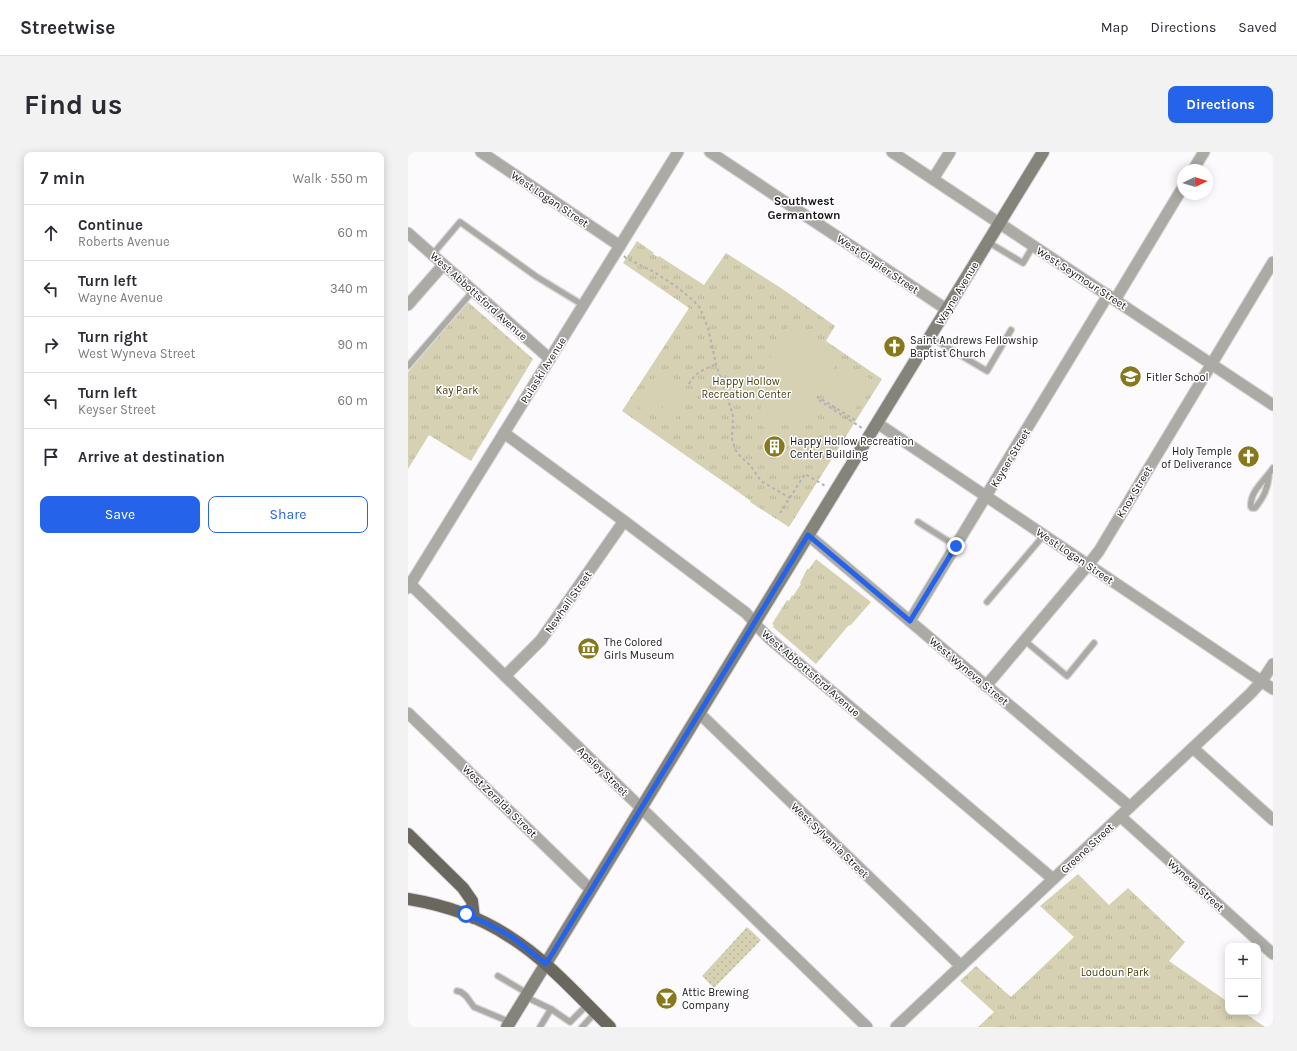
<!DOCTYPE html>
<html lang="en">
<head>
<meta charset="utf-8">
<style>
  body { margin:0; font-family:Karla,sans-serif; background:#f2f2f3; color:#2b2b33 }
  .controls { position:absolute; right:12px; bottom:12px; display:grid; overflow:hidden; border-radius:8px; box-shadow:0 2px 10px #0003 }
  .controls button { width:36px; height:36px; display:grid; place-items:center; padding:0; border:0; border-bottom:1px solid #e1e1e2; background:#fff; color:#2b2b33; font:20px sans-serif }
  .compass { position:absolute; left:769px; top:12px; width:36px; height:36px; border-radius:50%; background:#fff; box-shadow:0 2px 10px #0003; rotate:86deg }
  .stop { position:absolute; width:12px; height:12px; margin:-9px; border:3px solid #2563eb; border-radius:50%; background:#fff }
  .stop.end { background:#2563eb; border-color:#fff; box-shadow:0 1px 4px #0008 }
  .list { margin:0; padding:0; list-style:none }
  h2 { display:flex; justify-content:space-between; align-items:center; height:52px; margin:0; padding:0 16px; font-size:17px }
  h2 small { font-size:13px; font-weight:400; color:#7c7c81 }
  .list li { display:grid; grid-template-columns:26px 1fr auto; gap:12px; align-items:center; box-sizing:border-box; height:56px; padding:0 16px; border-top:1px solid #e1e1e2 }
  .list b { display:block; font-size:15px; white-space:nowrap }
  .list p { margin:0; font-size:13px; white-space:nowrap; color:#7c7c81 }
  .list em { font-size:13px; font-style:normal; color:#7c7c81 }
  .actions { display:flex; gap:8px; padding:12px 16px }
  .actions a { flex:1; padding:9px 0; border:1px solid #2563eb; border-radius:8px; text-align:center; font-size:14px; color:#2563eb }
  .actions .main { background:#2563eb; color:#fff }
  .icon { flex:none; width:22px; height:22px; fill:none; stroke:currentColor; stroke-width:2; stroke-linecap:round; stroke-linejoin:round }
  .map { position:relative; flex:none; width:865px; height:875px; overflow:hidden; border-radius:8px }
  header { display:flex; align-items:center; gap:24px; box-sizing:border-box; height:56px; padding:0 20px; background:#fff; border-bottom:1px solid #e1e1e2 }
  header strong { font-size:19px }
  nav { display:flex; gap:22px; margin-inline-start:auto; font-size:14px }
  .intro { display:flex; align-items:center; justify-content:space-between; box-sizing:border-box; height:96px; padding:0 24px }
  h1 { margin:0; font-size:28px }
  .button { padding:10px 18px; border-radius:8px; background:#2563eb; color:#fff; font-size:14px; font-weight:700 }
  main { display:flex; gap:24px; padding:0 24px }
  aside { flex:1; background:#fff; border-radius:8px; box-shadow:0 2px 10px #0003 }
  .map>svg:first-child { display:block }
  .grass { fill:url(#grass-tufts) }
  .garden { fill:url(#garden-dots) }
  .pitch { fill:#d6d1b2 }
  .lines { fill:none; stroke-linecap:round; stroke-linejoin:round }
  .lane-casing { stroke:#d9d6da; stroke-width:8 }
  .street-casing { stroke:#d9d6da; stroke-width:13 }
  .secondary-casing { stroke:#d9d6da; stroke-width:14 }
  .primary-casing { stroke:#d9d6da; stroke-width:14 }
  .path { stroke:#b4b1b5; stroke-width:2; stroke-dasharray:3 3; stroke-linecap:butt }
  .lane { stroke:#abaaa5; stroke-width:5.5 }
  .street { stroke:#abaaa5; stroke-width:11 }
  .secondary { stroke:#85847b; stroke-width:12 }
  .primary { stroke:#6a685e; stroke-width:12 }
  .route { stroke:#2563eb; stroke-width:5 }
  .labels { text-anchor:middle; stroke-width:3; stroke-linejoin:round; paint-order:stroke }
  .street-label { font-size:11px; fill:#19161a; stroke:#fff }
  .poi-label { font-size:11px; fill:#19161a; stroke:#fff; text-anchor:start }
  .park-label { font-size:11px; fill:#453d0f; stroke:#fff }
  .neighbourhood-label { font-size:12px; font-weight:bold; fill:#19161a; stroke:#fff }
</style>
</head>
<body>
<header>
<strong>Streetwise</strong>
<nav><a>Map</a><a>Directions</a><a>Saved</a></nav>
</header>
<div class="intro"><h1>Find us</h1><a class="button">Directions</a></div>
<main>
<aside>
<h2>7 min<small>Walk · 550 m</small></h2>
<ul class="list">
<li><svg class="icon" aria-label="ahead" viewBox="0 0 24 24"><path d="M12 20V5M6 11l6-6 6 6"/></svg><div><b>Continue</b><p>Roberts Avenue</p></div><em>60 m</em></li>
<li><svg class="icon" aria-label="left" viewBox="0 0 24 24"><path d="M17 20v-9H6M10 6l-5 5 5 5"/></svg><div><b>Turn left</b><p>Wayne Avenue</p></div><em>340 m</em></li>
<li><svg class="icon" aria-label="right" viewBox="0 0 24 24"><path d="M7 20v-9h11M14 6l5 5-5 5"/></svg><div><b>Turn right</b><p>West Wyneva Street</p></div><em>90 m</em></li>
<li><svg class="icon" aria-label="left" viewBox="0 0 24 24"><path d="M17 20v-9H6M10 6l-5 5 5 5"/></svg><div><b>Turn left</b><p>Keyser Street</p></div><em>60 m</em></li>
<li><svg class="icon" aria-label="arrive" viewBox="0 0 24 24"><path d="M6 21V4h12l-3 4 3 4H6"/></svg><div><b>Arrive at destination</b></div></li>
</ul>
<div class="actions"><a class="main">Save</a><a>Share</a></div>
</aside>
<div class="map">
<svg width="865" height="875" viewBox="0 0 865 875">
  <defs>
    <pattern id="grass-tufts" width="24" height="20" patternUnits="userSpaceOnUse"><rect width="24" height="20" fill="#d6d1b2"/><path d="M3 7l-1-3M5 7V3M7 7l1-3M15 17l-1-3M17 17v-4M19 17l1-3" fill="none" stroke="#b7b398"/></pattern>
    <pattern id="garden-dots" width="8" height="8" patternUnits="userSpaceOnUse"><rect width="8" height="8" fill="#d6d1b2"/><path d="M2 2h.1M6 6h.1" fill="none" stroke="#b7b398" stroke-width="1.8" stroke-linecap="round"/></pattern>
  </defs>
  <rect width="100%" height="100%" fill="#fdfafe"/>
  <g class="grass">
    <path d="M 229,89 L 246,101 L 245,102 L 250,105 L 251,104 L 296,133 L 318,101 L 373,136 L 427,174 L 418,189 L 474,227 L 381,375 L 342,350 L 343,349 L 214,259 L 281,156 L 215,111 Z"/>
    <path d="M 60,150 L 125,207 L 63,309 L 21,283 L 0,317 L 0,220 Z"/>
    <path d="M 408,407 L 463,450 L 443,473 L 440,474 L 408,512 L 365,475 L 366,473 L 364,472 L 379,448 L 381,449 L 384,443 L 385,444 L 393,432 L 392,431 L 399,417 L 401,417 Z"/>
    <path d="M 670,722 L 701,753 L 720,736 L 777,790 L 761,809 L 820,850 L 820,860 L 835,860 L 857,875 L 570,875 L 586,860 L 552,829 L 568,814 L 603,845 L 666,785 L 632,754 Z"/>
  </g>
  <path class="garden" d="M 339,775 L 353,788 L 306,836 L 294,824 Z"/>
  <g class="pitch">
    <path d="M 382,171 L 434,201 L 399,265 L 361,273 L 357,276 L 353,273 L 354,267 L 350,227 Z"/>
    <path d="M 436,211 L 465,229 L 455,245 L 427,227 Z"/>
    <path d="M 248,224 L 262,233 L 245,263 L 230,255 Z"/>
    <path d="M 424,231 L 453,248 L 443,264 L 415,247 Z"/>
    <path d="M 267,235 L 281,244 L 263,274 L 249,265 Z"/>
  </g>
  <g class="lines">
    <defs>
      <g id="lane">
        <path d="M 580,90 L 615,111 L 625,94"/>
        <path d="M 24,103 L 52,70 L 129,125 L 175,153"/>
        <path d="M 522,185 L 579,219 L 603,178"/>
        <path d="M 0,214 L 65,139"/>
        <path d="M 861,323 C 860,336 856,345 847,356 L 844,356 L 843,355 C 841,340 858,327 865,316"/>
        <path d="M 510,370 L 548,394"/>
        <path d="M 579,450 L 636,383"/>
        <path d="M 616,488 L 659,524 L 686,491"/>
        <path d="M 90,824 L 119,841"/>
        <path d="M 49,839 L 53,840 L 58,844 L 66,855 L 102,870"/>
        <path d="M 118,845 L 143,857"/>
        <path d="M 132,875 L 143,857 L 162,870 L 179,853"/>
        <path d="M 174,875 L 187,861"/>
      </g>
      <g id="street">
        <path d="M 73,0 L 212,94"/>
        <path d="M 302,0 L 538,157"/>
        <path d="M 484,0 L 865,253"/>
        <path d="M 785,18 L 796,0"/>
        <path d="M 525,27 L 542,0"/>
        <path d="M 0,81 L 142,207"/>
        <path d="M 707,148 L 775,35"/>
        <path d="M 0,153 L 35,113"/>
        <path d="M 469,271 L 865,537"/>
        <path d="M 96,281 L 216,369 L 338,461 L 351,476 L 362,487 L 645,727"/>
        <path d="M 400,383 L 722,655"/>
        <path d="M 0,430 L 459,875"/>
        <path d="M 0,436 L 270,0"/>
        <path d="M 502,469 L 700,143"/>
        <path d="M 97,524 L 133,488 L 216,369"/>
        <path d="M 578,534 L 680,413 L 691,399 L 865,110"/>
        <path d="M 0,561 L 183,738"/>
        <path d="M 291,561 L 553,814"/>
        <path d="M 785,596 L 865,668"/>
        <path d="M 712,664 L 865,802"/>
        <path d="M 488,875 L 842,542 L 854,529 L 865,512"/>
      </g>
      <path id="secondary" d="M 99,875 L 635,0"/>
      <g id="primary">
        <path d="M 0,682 L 55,736 L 64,749 L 66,766"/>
        <path d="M 0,747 C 36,753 72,765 102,785 C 139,808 171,845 202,875"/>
      </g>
    </defs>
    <use href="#lane" class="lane-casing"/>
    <use href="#street" class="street-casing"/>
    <use href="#secondary" class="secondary-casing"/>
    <use href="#primary" class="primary-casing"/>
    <g class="path">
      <path d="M 216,104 L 218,106 L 246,120 L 269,135 L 286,149 L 292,156 L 300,176 L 308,212 L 324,260 L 325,264 L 324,287 L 327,297 L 331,303 L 342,313 L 353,329 L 382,346"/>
      <path d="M 281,232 C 286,221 297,217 308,212"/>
      <path d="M 447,268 L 410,245 L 409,247 L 454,276"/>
      <path d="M 372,361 L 397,322 L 419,335"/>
    </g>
    <use href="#lane" class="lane"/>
    <use href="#street" class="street"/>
    <use href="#secondary" class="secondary"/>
    <use href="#primary" class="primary"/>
  </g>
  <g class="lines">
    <path class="route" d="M 58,762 L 82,773 L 104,785 L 138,812 L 400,383 L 502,469 L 548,394"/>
  </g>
  <defs>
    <symbol id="church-disc" viewBox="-11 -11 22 22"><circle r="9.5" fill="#87781c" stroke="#fff"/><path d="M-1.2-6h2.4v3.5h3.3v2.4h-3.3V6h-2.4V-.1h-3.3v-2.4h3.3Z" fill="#fff"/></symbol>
    <symbol id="school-disc" viewBox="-11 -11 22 22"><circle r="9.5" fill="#87781c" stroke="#fff"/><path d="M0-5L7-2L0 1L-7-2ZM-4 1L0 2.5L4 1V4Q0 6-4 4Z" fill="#fff"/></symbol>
    <symbol id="building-disc" viewBox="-11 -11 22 22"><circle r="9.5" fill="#87781c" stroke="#fff"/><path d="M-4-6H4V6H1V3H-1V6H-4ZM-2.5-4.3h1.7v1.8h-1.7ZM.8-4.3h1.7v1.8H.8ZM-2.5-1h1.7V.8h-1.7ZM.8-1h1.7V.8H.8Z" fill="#fff"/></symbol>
    <symbol id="museum-disc" viewBox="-11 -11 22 22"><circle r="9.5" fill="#87781c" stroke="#fff"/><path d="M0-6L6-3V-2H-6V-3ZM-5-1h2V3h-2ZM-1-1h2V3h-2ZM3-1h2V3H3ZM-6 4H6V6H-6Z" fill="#fff"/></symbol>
    <symbol id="bar-disc" viewBox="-11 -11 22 22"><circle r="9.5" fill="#87781c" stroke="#fff"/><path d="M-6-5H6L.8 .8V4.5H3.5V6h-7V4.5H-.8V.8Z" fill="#fff"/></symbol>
  </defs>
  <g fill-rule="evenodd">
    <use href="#church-disc" x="474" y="182" width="25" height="25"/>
    <use href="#school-disc" x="710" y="212" width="25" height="25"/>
    <use href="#building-disc" x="354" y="282" width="25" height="25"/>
    <use href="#church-disc" x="828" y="292" width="25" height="25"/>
    <use href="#museum-disc" x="168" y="484" width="25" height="25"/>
    <use href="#bar-disc" x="246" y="834" width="25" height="25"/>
  </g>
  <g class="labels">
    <g class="street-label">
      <text transform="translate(142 47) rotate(34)" y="4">West Logan Street</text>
      <text transform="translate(470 112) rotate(34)" y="4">West Clapier Street</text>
      <text transform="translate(674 126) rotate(33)" y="4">West Seymour Street</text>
      <text transform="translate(549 141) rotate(-59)" y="4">Wayne Avenue</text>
      <text transform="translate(71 144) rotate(42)" y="4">West Abbottsford Avenue</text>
      <text transform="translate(135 218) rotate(-58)" y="4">Pulaski Avenue</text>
      <text transform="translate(602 306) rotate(-59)" y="4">Keyser Street</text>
      <text transform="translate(726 340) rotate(-59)" y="4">Knox Street</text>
      <text transform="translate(667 404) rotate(34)" y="4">West Logan Street</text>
      <text transform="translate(160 450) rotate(-55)" y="4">Newhall Street</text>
      <text transform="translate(561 519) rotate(40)" y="4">West Wyneva Street</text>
      <text transform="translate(403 521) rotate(41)" y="4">West Abbottsford Avenue</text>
      <text transform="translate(195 619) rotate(44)" y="4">Apsley Street</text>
      <text transform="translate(92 649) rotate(44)" y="4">West Zeralda Street</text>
      <text transform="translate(422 688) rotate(44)" y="4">West Sylvania Street</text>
      <text transform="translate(679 696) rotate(-43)" y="4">Greene Street</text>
      <text transform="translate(788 733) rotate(42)" y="4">Wyneva Street</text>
    </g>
    <g class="poi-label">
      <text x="502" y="192">Saint Andrews Fellowship<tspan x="502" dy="13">Baptist Church</tspan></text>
      <text x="738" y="229">Fitler School</text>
      <text x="382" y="293">Happy Hollow Recreation<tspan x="382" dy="13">Center Building</tspan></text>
      <text x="824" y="303" text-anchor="end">Holy Temple<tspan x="824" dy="13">of Deliverance</tspan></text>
      <text x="196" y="494">The Colored<tspan x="196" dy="13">Girls Museum</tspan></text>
      <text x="274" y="844">Attic Brewing<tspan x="274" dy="13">Company</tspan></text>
    </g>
    <g class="park-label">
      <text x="338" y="233">Happy Hollow<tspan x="338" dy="13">Recreation Center</tspan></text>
      <text x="49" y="242">Kay Park</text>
      <text x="707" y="824">Loudoun Park</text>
    </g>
    <g class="neighbourhood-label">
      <text x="396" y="53">Southwest<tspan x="396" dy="14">Germantown</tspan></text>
    </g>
  </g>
</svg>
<div class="controls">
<button>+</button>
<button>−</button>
</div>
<svg class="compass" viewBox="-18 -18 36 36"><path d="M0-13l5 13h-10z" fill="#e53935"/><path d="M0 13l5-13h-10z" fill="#7c7c81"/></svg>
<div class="stop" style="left:58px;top:762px"></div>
<div class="stop end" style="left:548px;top:394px"></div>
</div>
</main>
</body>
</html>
